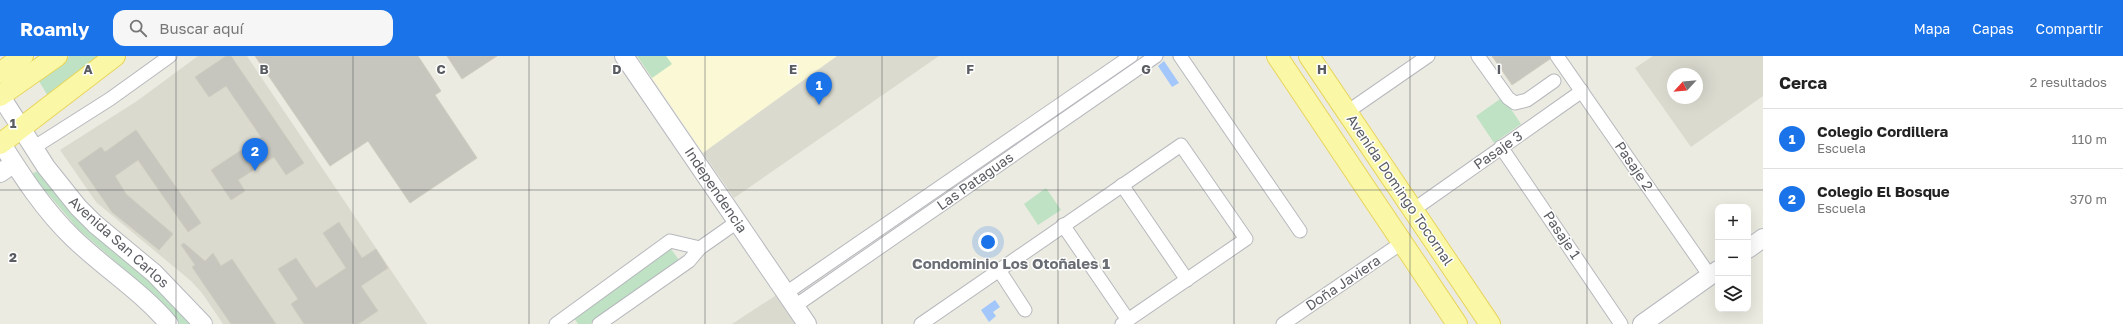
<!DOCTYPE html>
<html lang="es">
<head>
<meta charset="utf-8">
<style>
  body { margin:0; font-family:"Golos Text",sans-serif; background:#f6f6f6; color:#222 }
  .controls { position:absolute; right:12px; bottom:12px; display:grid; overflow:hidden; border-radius:8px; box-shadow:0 4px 16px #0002 }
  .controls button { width:36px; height:36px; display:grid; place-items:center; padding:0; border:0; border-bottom:1px solid #e0e0e0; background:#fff; color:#222; font:20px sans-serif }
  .compass { position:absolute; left:1667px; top:12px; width:36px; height:36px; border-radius:50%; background:#fff; box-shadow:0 4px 16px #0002; rotate:244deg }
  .you { position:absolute; left:988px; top:186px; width:14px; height:14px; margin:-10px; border:3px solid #fff; border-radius:50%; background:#1a73e8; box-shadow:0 0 0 6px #1a73e833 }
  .badge { display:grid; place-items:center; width:26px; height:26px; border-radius:50%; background:#1a73e8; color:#fff; font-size:13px; font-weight:700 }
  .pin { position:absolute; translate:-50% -33px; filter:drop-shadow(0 1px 2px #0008) }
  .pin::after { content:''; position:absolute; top:21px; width:14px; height:12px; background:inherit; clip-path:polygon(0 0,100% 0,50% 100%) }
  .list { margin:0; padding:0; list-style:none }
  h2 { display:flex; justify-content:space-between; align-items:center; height:52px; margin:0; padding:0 16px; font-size:17px }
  h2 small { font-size:13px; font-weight:400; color:#767676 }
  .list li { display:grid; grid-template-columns:26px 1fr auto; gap:12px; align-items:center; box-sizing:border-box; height:60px; padding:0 16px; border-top:1px solid #e0e0e0 }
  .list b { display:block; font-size:15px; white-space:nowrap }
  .list p { margin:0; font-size:13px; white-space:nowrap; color:#767676 }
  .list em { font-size:13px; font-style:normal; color:#767676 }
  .icon { flex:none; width:22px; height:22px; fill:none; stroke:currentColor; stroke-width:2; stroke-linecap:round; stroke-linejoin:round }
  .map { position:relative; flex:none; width:1763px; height:268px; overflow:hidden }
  header { display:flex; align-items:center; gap:24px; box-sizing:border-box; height:56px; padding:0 20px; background:#1a73e8; color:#fff }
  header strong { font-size:19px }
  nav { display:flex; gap:22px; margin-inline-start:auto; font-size:14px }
  .search { width:280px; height:36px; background:#f6f6f6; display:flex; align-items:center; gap:10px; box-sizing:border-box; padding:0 14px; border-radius:12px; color:#767676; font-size:15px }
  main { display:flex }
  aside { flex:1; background:#fff }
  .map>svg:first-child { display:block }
  .commercial { fill:#fbf8d6 }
  .education { fill:#dbdacf; fill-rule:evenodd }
  .green { fill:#bee2c3 }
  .water { fill:#a3c7fa }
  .building { fill:#c6c5be; stroke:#d0cdc0 }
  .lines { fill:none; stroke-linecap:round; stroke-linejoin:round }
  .street-casing { stroke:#b6b8bd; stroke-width:15 }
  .secondary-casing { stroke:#b7b9bf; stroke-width:20 }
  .primary-casing { stroke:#e8d55d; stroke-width:22 }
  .street { stroke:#fff; stroke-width:13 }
  .secondary { stroke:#fff; stroke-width:18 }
  .primary { stroke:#faf8a7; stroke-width:20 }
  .grid { fill:none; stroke:#595c61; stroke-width:1; stroke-opacity:0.55 }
  .labels { text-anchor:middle; stroke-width:3; stroke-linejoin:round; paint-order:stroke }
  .street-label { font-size:14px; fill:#595c61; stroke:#fff }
  .neighbourhood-label { font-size:15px; font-weight:bold; fill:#6a6d73; stroke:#fff }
  .grid-label { font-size:13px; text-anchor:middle; font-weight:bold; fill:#595c61; stroke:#fff; stroke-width:3; stroke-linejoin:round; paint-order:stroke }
</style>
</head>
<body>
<header>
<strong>Roamly</strong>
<div class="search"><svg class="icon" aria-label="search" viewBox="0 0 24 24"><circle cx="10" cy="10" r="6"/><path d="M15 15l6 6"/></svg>Buscar aquí</div>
<nav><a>Mapa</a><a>Capas</a><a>Compartir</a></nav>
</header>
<main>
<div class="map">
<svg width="1763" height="268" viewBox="0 0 1763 268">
  <rect width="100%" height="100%" fill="#ecebe1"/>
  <path class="commercial" d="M 637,0 L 837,0 L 703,97 Z"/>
  <g class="education">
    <path d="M 198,0 L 247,0 L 427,268 L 223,268 L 202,237 L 191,225 L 96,146 L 60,94 L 137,45 Z"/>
    <path d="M 837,0 L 939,0 L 734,142 L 703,97 Z"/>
    <path d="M 1653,0 L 1763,0 L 1763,40 L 1691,91 L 1635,12 ZM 1673,18 L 1697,18 L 1697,42 L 1673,42 Z"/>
    <path d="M 781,236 L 802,268 L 732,268 Z"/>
  </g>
  <g class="green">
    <path d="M 69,0 L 101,0 L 48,40 L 37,22 Z"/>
    <path d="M 637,0 L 666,0 L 672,8 L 652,22 Z"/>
    <path d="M 1503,41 L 1521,68 L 1494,87 L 1476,60 Z"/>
    <path d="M 38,115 L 156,228 L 190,268 L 180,268 L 140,227 L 78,173 L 31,118 Z"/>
    <path d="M 1046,132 L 1061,154 L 1038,169 L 1024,148 Z"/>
    <path d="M 671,193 L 679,204 L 590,268 L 578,268 L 574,262 Z"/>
  </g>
  <g class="water">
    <path d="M 1164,5 L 1179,27 L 1172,31 L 1158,10 Z"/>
    <path d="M 995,244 L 1000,251 L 993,256 L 996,260 L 989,266 L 981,254 Z"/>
  </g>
  <g class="building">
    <path d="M 226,0 L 231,0 L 304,107 L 286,119 L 274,101 L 238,124 L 245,135 L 231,144 L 211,114 L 261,81 L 226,30 L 209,41 L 195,21 Z"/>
    <path d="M 255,0 L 418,0 L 441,35 L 435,39 L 477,102 L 410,147 L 368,85 L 330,110 Z"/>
    <path d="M 447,0 L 497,0 L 462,23 Z"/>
    <path d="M 1492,0 L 1549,0 L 1550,3 L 1512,29 Z"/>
    <path d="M 136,74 L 201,167 L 188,176 L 138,104 L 115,120 L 126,138 L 173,178 L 159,194 L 112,156 L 78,107 L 101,91 L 105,96 Z"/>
    <path d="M 339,166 L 362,202 L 376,193 L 388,212 L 361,230 L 378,255 L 358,268 L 304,268 L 291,248 L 298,243 L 278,213 L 296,202 L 316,232 L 346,212 L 323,177 Z"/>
    <path d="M 184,187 L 205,205 L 213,197 L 221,210 L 232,203 L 276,268 L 231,268 L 192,211 L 195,209 L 181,189 Z"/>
  </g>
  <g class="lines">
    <defs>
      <g id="street">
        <path d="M 1180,0 L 1300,175"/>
        <path d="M 1478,0 L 1508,42 L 1515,47 L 1527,44 L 1554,25"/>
        <path d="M 1557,0 L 1710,220"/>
        <path d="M 1347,56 L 1428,0"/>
        <path d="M 1501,91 L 1621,268"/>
        <path d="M 33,92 L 110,43 L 170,0"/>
        <path d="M 1122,129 L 1187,224"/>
        <path d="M 1413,154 L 1582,35"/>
        <path d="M 1063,169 L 1128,264"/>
        <path d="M 999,214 L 1025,254"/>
        <path d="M 786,237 L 1131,0"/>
        <path d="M 795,250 L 1156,0"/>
        <path d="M 556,268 L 670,185 L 700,192"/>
        <path d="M 599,268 L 689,205 L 700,192 L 737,166"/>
        <path d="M 921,268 L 1181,89 L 1246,183 L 1122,268"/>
        <path d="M 1283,268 L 1403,186"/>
      </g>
      <g id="secondary">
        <path d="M 624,0 L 807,268"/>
        <path d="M 0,39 L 46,111 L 78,151 L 95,168 L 154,217 L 203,268"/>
        <path d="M 0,85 C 22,120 44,154 73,182 C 104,212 141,235 169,268"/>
        <path d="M 0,117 L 13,108"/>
        <path d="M 1748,193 L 1763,182"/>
        <path d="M 1642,268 L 1718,214"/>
      </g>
      <g id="primary">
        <path d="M 1277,0 L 1457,268"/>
        <path d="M 1309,0 L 1490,268"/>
        <path d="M 0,17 L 23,0"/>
        <path d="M 0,40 L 57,0"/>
        <path d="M 0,88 L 115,0"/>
      </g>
    </defs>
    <use href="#street" class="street-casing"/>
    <use href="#secondary" class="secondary-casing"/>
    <use href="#primary" class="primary-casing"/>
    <use href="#street" class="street"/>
    <use href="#secondary" class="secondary"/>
    <use href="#primary" class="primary"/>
  </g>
  <path class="grid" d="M 176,0 L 176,268M 353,0 L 353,268M 529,0 L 529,268M 705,0 L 705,268M 882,0 L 882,268M 1058,0 L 1058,268M 1234,0 L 1234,268M 1410,0 L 1410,268M 1587,0 L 1587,268M 0,134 L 1763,134"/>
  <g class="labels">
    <g class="street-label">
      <text transform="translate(1498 94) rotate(-35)" y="5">Pasaje 3</text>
      <text transform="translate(1634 110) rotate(56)" y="5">Pasaje 2</text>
      <text transform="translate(975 125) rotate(-35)" y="5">Las Pataguas</text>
      <text transform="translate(716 134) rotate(56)" y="5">Independencia</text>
      <text transform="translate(1400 134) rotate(56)" y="5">Avenida Domingo Tocornal</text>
      <text transform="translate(1562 179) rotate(56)" y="5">Pasaje 1</text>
      <text transform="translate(119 186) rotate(42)" y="5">Avenida San Carlos</text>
      <text transform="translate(1343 227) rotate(-34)" y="5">Doña Javiera</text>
    </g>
    <g class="neighbourhood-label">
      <text x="1011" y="213">Condominio Los Otoñales 1</text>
    </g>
  </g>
  <g class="grid-label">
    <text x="88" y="18">A</text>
    <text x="264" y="18">B</text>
    <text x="441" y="18">C</text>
    <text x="617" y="18">D</text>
    <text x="793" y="18">E</text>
    <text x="970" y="18">F</text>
    <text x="1146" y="18">G</text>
    <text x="1322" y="18">H</text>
    <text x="1499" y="18">I</text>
    <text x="13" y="72">1</text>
    <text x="13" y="206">2</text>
  </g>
</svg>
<div class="controls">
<button>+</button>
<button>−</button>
<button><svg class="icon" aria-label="layers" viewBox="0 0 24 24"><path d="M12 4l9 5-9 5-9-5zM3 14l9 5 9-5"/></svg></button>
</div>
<svg class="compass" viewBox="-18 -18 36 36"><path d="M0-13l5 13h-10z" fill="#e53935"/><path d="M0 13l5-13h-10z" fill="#767676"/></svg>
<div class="you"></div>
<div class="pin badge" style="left:819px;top:49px">1</div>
<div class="pin badge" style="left:255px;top:115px">2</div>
</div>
<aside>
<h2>Cerca<small>2 resultados</small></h2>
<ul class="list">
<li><span class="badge">1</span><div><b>Colegio Cordillera</b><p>Escuela</p></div><em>110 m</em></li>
<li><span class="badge">2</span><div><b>Colegio El Bosque</b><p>Escuela</p></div><em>370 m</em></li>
</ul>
</aside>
</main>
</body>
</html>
